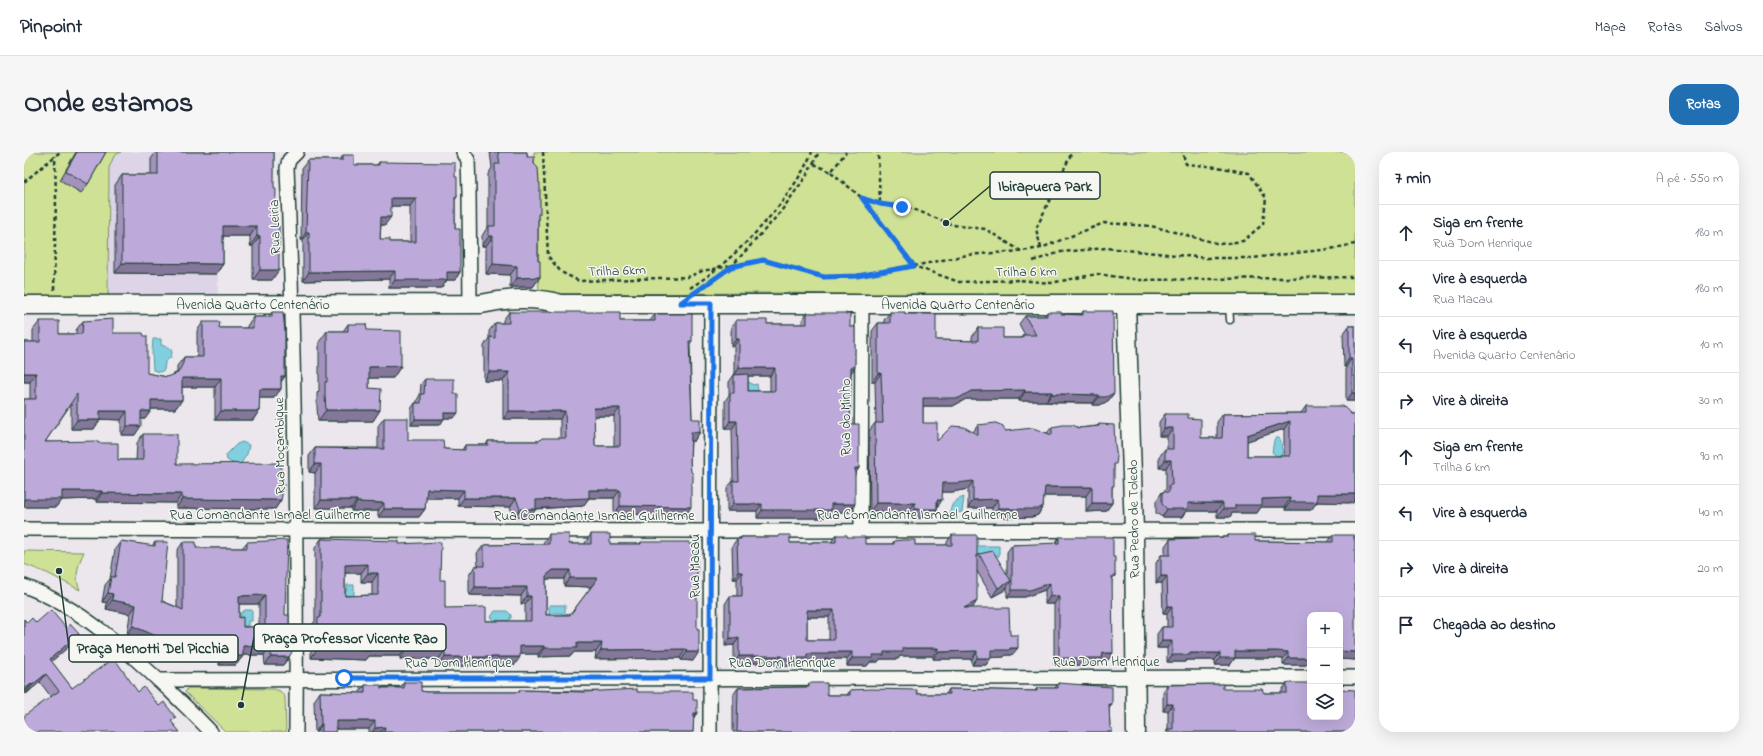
<!DOCTYPE html>
<html lang="pt">
<head>
<meta charset="utf-8">
<style>
  body { margin:0; font-family:"Indie Flower",sans-serif; background:#f6f6f7; color:#1f2937 }
  .controls { position:absolute; right:12px; bottom:12px; display:grid; overflow:hidden; border-radius:8px; box-shadow:0 4px 16px #0002 }
  .controls button { width:36px; height:36px; display:grid; place-items:center; padding:0; border:0; border-bottom:1px solid #e0e1e3; background:#fff; color:#1f2937; font:20px sans-serif }
  .stop { position:absolute; width:12px; height:12px; margin:-9px; border:3px solid #1a73e8; border-radius:50%; background:#fff }
  .stop.end { background:#1a73e8; border-color:#fff; box-shadow:0 1px 4px #0008 }
  .list { margin:0; padding:0; list-style:none }
  h2 { display:flex; justify-content:space-between; align-items:center; height:52px; margin:0; padding:0 16px; font-size:17px }
  h2 small { font-size:13px; font-weight:400; color:#747a83 }
  .list li { display:grid; grid-template-columns:26px 1fr auto; gap:12px; align-items:center; box-sizing:border-box; height:56px; padding:0 16px; border-top:1px solid #e0e1e3 }
  .list b { display:block; font-size:15px; white-space:nowrap }
  .list p { margin:0; font-size:13px; white-space:nowrap; color:#747a83 }
  .list em { font-size:13px; font-style:normal; color:#747a83 }
  .icon { flex:none; width:22px; height:22px; fill:none; stroke:currentColor; stroke-width:2; stroke-linecap:round; stroke-linejoin:round }
  .map { position:relative; flex:none; width:1331px; height:580px; overflow:hidden; border-radius:16px }
  header { display:flex; align-items:center; gap:24px; box-sizing:border-box; height:56px; padding:0 20px; background:#fff; border-bottom:1px solid #e0e1e3 }
  header strong { font-size:19px }
  nav { display:flex; gap:22px; margin-inline-start:auto; font-size:14px }
  .intro { display:flex; align-items:center; justify-content:space-between; box-sizing:border-box; height:96px; padding:0 24px }
  h1 { margin:0; font-size:28px }
  .button { padding:10px 18px; border-radius:16px; background:#1f6fb2; color:#fff; font-size:14px; font-weight:700 }
  main { display:flex; gap:24px; padding:0 24px }
  aside { flex:1; background:#fff; border-radius:16px; box-shadow:0 4px 16px #0002 }
  .map>svg:first-child { display:block }
  .built { fill:#ddd5e7 }
  .green { fill:#cfe195; stroke:#778f64 }
  .water { fill:#82cfe0; stroke:#5a959b }
  .lines { fill:none; stroke-linecap:round; stroke-linejoin:round }
  .lane-casing { stroke:#1f3d34; stroke-width:9 }
  .street-casing { stroke:#1f3d34; stroke-width:16 }
  .secondary-casing { stroke:#1f3d34; stroke-width:21 }
  .path { stroke:#1f3d34; stroke-width:2.5; stroke-dasharray:4 3; stroke-linecap:butt }
  .lane { stroke:#f6f6f2; stroke-width:6 }
  .street { stroke:#f6f6f2; stroke-width:13 }
  .secondary { stroke:#f6f6f2; stroke-width:18 }
  .wall { fill:#a392bb; stroke:#1f3d34; fill-rule:evenodd }
  .shaded-wall { fill:#847799; stroke:#1f3d34 }
  .building { fill:#bdaada; stroke:#1f3d34; fill-rule:evenodd }
  .route { stroke:#1a73e8; stroke-width:5 }
  .labels { text-anchor:middle; stroke-width:3; stroke-linejoin:round; paint-order:stroke }
  .street-label { font-size:14px; fill:#1f3d34; stroke:#f6f6f2 }
  .leader { fill:none; stroke:#1f3d34; stroke-width:1.5 }
  .callout-dot { fill:#1f3d34; stroke:#f6f6f2; stroke-width:1.5 }
  .callout { fill:#f6f6f2; stroke:#1f3d34; stroke-width:1.5 }
  .callout-label { font-size:15px; text-anchor:middle; font-weight:bold; fill:#1f3d34 }
</style>
</head>
<body>
<header>
<strong>Pinpoint</strong>
<nav><a>Mapa</a><a>Rotas</a><a>Salvos</a></nav>
</header>
<div class="intro"><h1>Onde estamos</h1><a class="button">Rotas</a></div>
<main>
<div class="map">
<svg width="1331" height="580" viewBox="0 0 1331 580">
  <rect width="100%" height="100%" fill="#ebe7ed"/>
  <filter id="ink" filterUnits="userSpaceOnUse"><feTurbulence type="fractalNoise" baseFrequency=".025" numOctaves="2"/><feDisplacementMap in="SourceGraphic" scale="8" xChannelSelector="R" yChannelSelector="G"/><feConvolveMatrix kernelMatrix="1 2 1 2 8 2 1 2 1" color-interpolation-filters="sRGB"/></filter>
  <g filter="url(#ink)">
    <path class="built" d="M 97,0 L 192,0 L 194,148 L 84,147 L 85,16 L 90,4 Z"/>
    <g class="green">
      <path d="M 0,0 L 97,0 L 90,4 L 85,16 L 84,147 L 0,147 Z"/>
      <path d="M 510,0 L 1331,0 L 1331,143 L 904,144 L 762,141 L 515,142 Z"/>
      <path d="M 0,399 L 60,400 C 54,412 50,425 56,438 L 23,421 L 0,412 Z"/>
      <path d="M 164,536 L 250,537 L 256,539 L 261,545 L 262,580 L 202,580 L 162,541 L 161,540 Z"/>
    </g>
    <g class="water">
      <path d="M 129,187 L 137,187 L 137,193 L 146,196 L 148,200 L 147,205 L 141,210 L 140,218 L 136,220 L 129,218 L 128,200 Z"/>
      <path d="M 725,230 L 729,233 L 733,232 L 734,239 L 719,241 L 719,231 Z"/>
      <path d="M 1252,286 L 1255,286 C 1259,290 1256,295 1259,299 L 1258,302 L 1254,305 L 1248,300 L 1250,288 Z"/>
      <path d="M 218,290 L 225,293 L 223,302 L 216,313 L 212,313 L 203,308 L 202,303 L 213,292 Z"/>
      <path d="M 940,345 L 938,360 L 925,362 C 928,351 929,349 940,345 Z"/>
      <rect x="951" y="394" width="24" height="10"/>
      <path d="M 323,433 L 330,433 L 330,447 L 318,447 L 318,440 L 323,438 Z"/>
      <path d="M 525,453 L 541,453 L 541,463 L 538,463 L 538,461 L 529,461 L 529,463 L 525,463 Z"/>
      <path d="M 228,458 L 228,469 L 224,469 L 224,474 L 216,474 L 217,461 L 221,458 Z"/>
      <path d="M 471,459 L 483,459 L 487,463 L 487,466 L 483,469 L 471,469 L 467,465 Z"/>
    </g>
    <g class="lines">
      <defs>
        <path id="lane" d="M 1205,153 L 1206,168"/>
        <g id="street">
          <path d="M 439,0 L 444,8 L 445,40 L 446,152"/>
          <path d="M 0,377 L 686,379 L 1331,378"/>
          <path d="M 837,378 L 838,152"/>
          <path d="M 0,434 C 55,454 104,499 146,539 C 160,553 174,566 187,580"/>
          <path d="M 1316,525 L 1331,525"/>
          <path d="M 134,528 L 1286,525"/>
          <path d="M 272,580 C 273,392 271,204 263,16 L 265,8 L 273,0"/>
          <path d="M 686,580 L 687,151"/>
        </g>
        <g id="secondary">
          <path d="M 0,153 L 457,152 C 484,146 510,144 537,152 L 1331,152"/>
          <path d="M 1102,153 L 1110,378 L 1112,580"/>
        </g>
      </defs>
      <use href="#lane" class="lane-casing"/>
      <use href="#street" class="street-casing"/>
      <use href="#secondary" class="secondary-casing"/>
      <g class="path">
        <path d="M 519,0 L 524,104 L 537,120 L 555,129 L 664,125 L 678,119 L 739,108 L 800,125 L 833,124 L 890,114 L 935,130 L 995,128 L 1027,131 L 1073,122 L 1116,128 L 1331,125"/>
        <path d="M 790,12 L 807,20 L 822,0"/>
        <path d="M 807,20 L 838,46 L 890,114 L 943,103 L 996,99"/>
        <path d="M 0,30 L 36,0"/>
        <path d="M 838,46 L 856,52 L 854,0"/>
        <path d="M 856,52 L 889,57 L 929,73 L 961,77 L 997,99 L 1017,96 L 1080,71 L 1127,74 L 1196,92 L 1219,89 L 1239,72 L 1242,46 L 1225,21 L 1193,15 L 1162,12 L 1158,0"/>
        <path d="M 1017,96 L 1012,77 L 1048,0"/>
        <path d="M 1009,109 L 1037,100 L 1082,96 L 1182,106 L 1228,106 L 1306,97 L 1331,92"/>
        <path d="M 666,136 C 710,109 768,48 788,0"/>
        <path d="M 678,136 L 707,115 L 755,62 L 783,23 L 795,0"/>
        <path d="M 30,138 L 32,46 L 31,4"/>
      </g>
      <use href="#lane" class="lane"/>
      <use href="#street" class="street"/>
      <use href="#secondary" class="secondary"/>
    </g>
    <g class="wall">
      <path d="M 52,0 L 82,0 L 64,32 L 57,41 L 36,28 Z"/>
      <path d="M 132,0 L 250,0 L 248,128 L 229,128 L 229,94 L 226,94 L 226,84 L 199,84 L 199,112 L 192,122 L 91,121 L 91,33 L 98,23 L 127,23 L 127,7 Z"/>
      <path d="M 466,0 L 503,0 L 503,5 L 510,12 L 514,66 L 514,109 L 516,125 L 509,135 L 486,135 L 486,123 L 462,122 L 462,94 L 458,94 L 458,84 L 464,74 L 464,22 L 468,16 Z"/>
      <path d="M 319,3 L 330,13 L 353,13 L 355,10 L 431,25 L 433,45 L 431,48 L 431,77 L 436,120 L 431,128 L 423,128 L 417,136 L 365,136 L 365,127 L 279,129 L 279,88 L 277,88 L 278,16 L 284,8 L 316,8 ZM 367,54 L 386,54 L 386,90 L 366,90 L 356,87 L 357,73 L 361,73 Z"/>
      <path d="M 1059,159 L 1090,241 L 1084,249 L 1076,253 L 1069,253 L 1069,251 L 1032,251 L 1022,250 L 1022,249 L 995,249 L 995,247 L 942,247 L 929,254 L 899,254 L 899,271 L 913,289 L 949,280 L 954,273 L 981,279 L 1023,281 L 1028,275 L 1055,276 L 1073,274 L 1075,272 L 1090,314 L 1088,338 L 1088,351 L 1082,359 L 1062,360 L 1062,344 L 1020,344 L 1019,354 L 1014,363 L 1008,365 L 980,366 L 980,364 L 968,364 L 968,356 L 944,356 L 944,337 L 928,340 L 918,340 L 913,357 L 907,366 L 885,366 L 885,360 L 846,359 L 845,279 L 851,271 L 852,271 L 851,230 L 848,230 L 848,179 L 854,171 L 860,171 L 860,168 L 866,160 L 881,162 L 912,188 L 948,189 L 948,185 L 954,176 L 979,186 L 997,186 L 999,183 L 1001,183 L 995,172 L 1001,164 L 1020,164 L 1023,160 L 1037,162 L 1057,163 Z"/>
      <path d="M 248,160 L 261,224 L 257,230 L 257,237 L 250,246 L 235,246 L 235,259 L 229,268 L 191,268 L 191,235 L 158,235 L 158,248 L 151,257 L 127,257 L 121,267 L 117,267 L 111,283 L 97,283 L 97,268 L 76,267 L 70,277 L 47,277 L 47,252 L 21,290 L 74,291 L 94,308 L 112,308 L 113,291 L 119,282 L 153,312 L 257,348 L 251,357 L 152,356 L 152,351 L 72,350 L 72,347 L 37,348 L 32,355 L 0,355 L 0,247 L 6,247 L 6,230 L 0,230 L 0,190 L 9,190 L 9,178 L 16,169 L 35,182 L 52,182 L 52,178 L 59,169 L 89,181 L 123,221 L 143,225 L 152,221 L 153,220 L 153,214 L 160,205 L 173,205 L 173,179 L 179,170 L 195,176 L 223,176 L 223,174 L 229,165 L 244,165 Z"/>
      <path d="M 485,160 L 596,169 L 626,169 L 631,162 L 668,189 L 666,192 L 668,267 L 676,280 L 670,289 L 667,289 L 666,310 L 667,333 L 662,363 L 590,362 L 590,346 L 565,346 L 559,354 L 512,357 L 506,365 L 490,365 L 486,355 L 434,354 L 434,346 L 402,346 L 401,357 L 395,365 L 354,365 L 354,359 L 327,359 L 327,356 L 291,356 L 291,321 L 285,320 L 285,304 L 291,296 L 354,296 L 354,274 L 360,266 L 384,288 L 420,297 L 438,298 L 441,293 L 462,293 L 464,289 L 515,289 L 536,286 L 536,267 L 479,267 L 479,229 L 460,229 L 460,194 L 465,186 L 465,179 L 471,171 L 479,171 L 479,168 ZM 570,264 L 590,264 L 590,294 L 571,294 Z"/>
      <path d="M 783,161 L 822,162 L 826,175 L 827,222 L 826,272 L 835,316 L 831,322 L 826,360 L 806,360 L 802,366 L 733,366 L 733,359 L 703,359 L 703,336 L 709,329 L 708,277 L 701,277 L 701,249 L 705,243 L 705,230 L 710,223 L 710,194 L 707,194 L 707,175 L 712,168 L 743,172 L 778,172 L 778,168 ZM 724,224 L 746,224 L 746,239 L 724,239 Z"/>
      <path d="M 324,172 L 343,178 L 377,214 L 369,226 L 345,226 L 345,236 L 356,258 L 349,269 L 294,269 L 293,255 L 293,241 L 295,239 L 295,190 L 303,179 L 319,179 Z"/>
      <path d="M 1325,174 L 1331,174 L 1331,249 L 1322,249 L 1322,215 L 1320,215 L 1319,182 Z"/>
      <path d="M 401,227 L 430,266 L 420,266 L 416,273 L 387,273 L 387,257 L 391,251 L 393,251 L 393,248 L 396,243 L 397,232 Z"/>
      <path d="M 1282,254 L 1327,262 L 1331,262 L 1331,349 L 1330,349 L 1329,351 L 1293,350 L 1287,358 L 1261,358 L 1261,355 L 1237,355 L 1233,361 L 1208,361 L 1206,365 L 1193,365 L 1193,359 L 1162,359 L 1158,365 L 1138,365 L 1132,361 L 1132,349 L 1138,340 L 1139,340 L 1142,337 L 1142,316 L 1135,316 L 1135,305 L 1141,297 L 1143,297 L 1143,284 L 1135,284 L 1135,270 L 1141,262 L 1164,266 L 1177,286 L 1193,286 L 1193,270 L 1199,262 L 1277,261 ZM 1260,277 L 1260,304 L 1223,304 L 1223,289 Z"/>
      <path d="M 525,382 L 545,392 L 561,392 L 561,391 L 567,382 L 586,392 L 615,392 L 617,390 L 669,509 L 657,508 L 656,506 L 571,507 L 572,500 L 550,500 L 547,504 L 514,505 L 514,502 L 496,502 L 490,514 L 415,514 L 415,507 L 376,507 L 376,504 L 345,504 L 342,508 L 287,506 L 287,474 L 291,469 L 291,396 L 297,387 L 375,392 L 416,428 L 421,456 L 462,469 L 501,469 L 501,452 L 497,452 L 497,444 L 445,443 L 445,423 L 451,414 L 454,414 L 453,401 L 460,393 L 519,392 L 519,391 ZM 321,421 L 337,421 L 337,430 L 348,430 L 348,443 L 321,444 ZM 522,427 L 540,427 L 540,434 L 567,435 L 546,463 L 522,463 Z"/>
      <path d="M 755,383 L 766,391 L 787,391 L 788,390 L 807,390 L 812,383 L 823,385 L 841,392 L 868,392 L 870,389 L 891,393 L 923,393 L 923,390 L 928,383 L 953,405 L 955,402 L 983,422 L 983,400 L 988,393 L 1031,392 L 1035,385 L 1089,405 L 1091,424 L 1088,427 L 1084,508 L 1076,508 L 1072,513 L 1030,513 L 1030,452 L 1021,452 L 1021,438 L 1001,445 L 983,445 L 983,435 L 981,438 L 968,445 L 953,419 L 948,456 L 986,483 L 988,503 L 982,503 L 980,505 L 967,505 L 962,513 L 948,513 L 948,507 L 909,507 L 909,504 L 876,504 L 874,507 L 856,507 L 854,510 L 846,510 L 843,514 L 823,514 L 823,507 L 801,507 L 800,509 L 780,510 L 778,514 L 753,514 L 753,511 L 710,511 L 710,493 L 701,494 L 701,452 L 706,444 L 713,444 L 713,427 L 709,427 L 708,394 L 713,387 L 716,387 L 717,385 L 754,385 ZM 783,465 L 805,465 L 805,488 L 783,488 Z"/>
      <path d="M 1204,383 L 1231,389 L 1304,390 L 1309,383 L 1331,508 L 1316,507 L 1316,463 L 1286,463 L 1282,513 L 1259,513 L 1259,507 L 1247,506 L 1211,506 L 1206,513 L 1191,513 L 1191,508 L 1162,508 L 1161,510 L 1143,510 L 1143,496 L 1133,496 L 1133,482 L 1138,475 L 1143,475 L 1143,461 L 1139,461 L 1138,431 L 1132,431 L 1132,411 L 1137,403 L 1141,403 L 1141,394 L 1146,387 L 1202,385 Z"/>
      <path d="M 97,389 L 128,394 L 131,390 L 138,449 L 153,455 L 153,399 L 159,390 L 172,396 L 218,396 L 223,390 L 261,463 L 265,505 L 259,513 L 241,513 L 240,503 L 219,503 L 219,504 L 212,513 L 195,513 L 195,505 L 188,505 L 188,501 L 153,501 L 149,499 L 147,502 L 103,483 L 106,462 L 82,457 L 83,451 L 78,450 L 81,433 L 86,427 L 91,397 ZM 215,452 L 235,452 L 235,475 L 219,475 L 215,466 Z"/>
      <path d="M 0,467 L 3,471 L 12,471 L 42,476 L 55,482 L 49,491 L 27,509 L 48,536 L 114,540 L 152,566 L 27,545 L 16,530 L 2,542 L 1,541 L 0,541 Z"/>
      <path d="M 380,530 L 397,539 L 403,540 L 494,540 L 495,538 L 613,540 L 669,548 L 673,561 L 669,567 L 669,580 L 345,580 L 345,577 L 312,577 L 312,580 L 291,580 L 290,549 L 296,540 L 335,541 L 341,533 L 357,536 L 376,536 Z"/>
      <path d="M 785,531 L 803,543 L 823,543 L 826,538 L 893,542 L 922,542 L 925,537 L 1011,539 L 1013,536 L 1031,536 L 1034,531 L 1088,552 L 1085,557 L 1086,576 L 1088,580 L 709,580 L 709,543 L 714,536 L 783,535 Z"/>
      <path d="M 1263,531 L 1331,580 L 1142,580 L 1144,577 L 1144,559 L 1139,559 L 1139,540 L 1143,533 L 1240,541 L 1258,541 L 1258,538 Z"/>
    </g>
    <g class="shaded-wall">
      <path d="M 367,46 L 392,46 L 386,54 L 361,54 Z"/>
      <path d="M 357,65 L 367,65 L 361,73 L 351,73 Z"/>
      <path d="M 199,74 L 233,74 L 226,84 L 192,84 Z"/>
      <path d="M 282,80 L 285,80 L 279,88 L 277,88 Z"/>
      <path d="M 233,84 L 236,84 L 229,94 L 226,94 Z"/>
      <path d="M 465,84 L 469,84 L 462,94 L 458,94 Z"/>
      <path d="M 98,111 L 199,112 L 192,122 L 91,121 Z"/>
      <path d="M 469,112 L 493,114 L 486,123 L 462,122 Z"/>
      <path d="M 236,118 L 255,118 L 248,128 L 229,128 Z"/>
      <path d="M 371,119 L 365,127 L 279,129 L 285,120 Z"/>
      <path d="M 423,120 L 436,120 L 431,128 L 423,128 L 417,136 L 365,136 L 371,128 Z"/>
      <path d="M 516,125 L 509,135 L 486,135 L 493,126 Z"/>
      <path d="M 712,187 L 715,187 L 710,194 L 707,194 Z"/>
      <path d="M 1325,206 L 1328,206 L 1322,215 L 1320,215 Z"/>
      <path d="M 377,214 L 369,226 L 337,226 L 345,215 Z"/>
      <path d="M 827,215 L 831,215 L 826,223 Z"/>
      <path d="M 715,216 L 751,216 L 746,224 L 710,224 Z"/>
      <path d="M 465,220 L 485,220 L 479,229 L 460,229 Z"/>
      <path d="M 0,221 L 12,221 L 6,230 L 0,230 Z"/>
      <path d="M 854,221 L 857,221 L 851,230 L 848,230 Z"/>
      <path d="M 257,224 L 261,224 L 255,233 Z"/>
      <path d="M 158,226 L 197,226 L 191,235 L 151,235 Z"/>
      <path d="M 236,237 L 257,237 L 250,246 L 229,246 Z"/>
      <path d="M 972,238 L 1001,238 L 995,247 L 942,247 L 929,254 L 893,254 L 899,246 L 947,239 Z"/>
      <path d="M 1001,240 L 1028,240 L 1022,249 L 995,249 Z"/>
      <path d="M 1090,241 L 1084,249 L 1076,253 L 1069,253 L 1075,245 Z"/>
      <path d="M 1328,241 L 1331,241 L 1331,249 L 1322,249 Z"/>
      <path d="M 1028,242 L 1075,243 L 1069,251 L 1022,250 Z"/>
      <path d="M 127,248 L 158,248 L 151,257 L 121,257 Z"/>
      <path d="M 570,256 L 596,256 L 590,264 L 565,264 Z"/>
      <path d="M 302,258 L 356,258 L 349,269 L 294,269 Z"/>
      <path d="M 76,259 L 103,259 L 97,268 L 70,267 Z"/>
      <path d="M 117,259 L 127,259 L 121,267 L 110,267 Z"/>
      <path d="M 197,259 L 235,259 L 229,268 L 191,268 Z"/>
      <path d="M 485,259 L 541,259 L 536,267 L 479,267 Z"/>
      <path d="M 420,261 L 434,261 L 430,266 L 416,266 Z"/>
      <path d="M 391,267 L 420,267 L 416,273 L 387,273 Z"/>
      <path d="M 53,268 L 76,268 L 70,277 L 47,277 Z"/>
      <path d="M 706,269 L 713,269 L 708,277 L 701,277 Z"/>
      <path d="M 1266,269 L 1260,277 L 1218,291 L 1223,283 Z"/>
      <path d="M 103,274 L 117,274 L 111,283 L 97,283 Z"/>
      <path d="M 1140,276 L 1149,276 L 1143,284 L 1135,284 Z"/>
      <path d="M 667,280 L 676,280 L 670,289 L 661,289 Z"/>
      <path d="M 1141,308 L 1147,308 L 1142,316 L 1135,316 Z"/>
      <path d="M 291,312 L 297,312 L 291,321 L 285,320 Z"/>
      <path d="M 831,316 L 835,316 L 829,324 Z"/>
      <path d="M 949,329 L 944,337 L 928,340 L 913,340 L 919,331 Z"/>
      <path d="M 1021,335 L 1068,335 L 1062,344 L 1015,344 Z"/>
      <path d="M 403,337 L 440,338 L 434,346 L 397,346 Z"/>
      <path d="M 565,338 L 596,338 L 590,346 L 565,346 L 559,354 L 506,357 L 512,348 Z"/>
      <path d="M 38,339 L 78,339 L 72,347 L 37,348 L 32,355 L 0,355 L 0,347 Z"/>
      <path d="M 78,341 L 158,342 L 152,351 L 72,350 Z"/>
      <path d="M 1293,342 L 1331,342 L 1331,349 L 1330,349 L 1329,351 L 1293,350 L 1287,358 L 1261,358 L 1266,350 Z"/>
      <path d="M 440,346 L 492,346 L 486,355 L 434,354 Z"/>
      <path d="M 1266,346 L 1261,355 L 1237,355 L 1233,361 L 1208,361 L 1206,365 L 1193,365 L 1199,357 L 1211,353 L 1238,347 Z"/>
      <path d="M 158,347 L 257,348 L 251,357 L 152,356 Z"/>
      <path d="M 974,347 L 968,356 L 944,356 L 949,348 Z"/>
      <path d="M 297,348 L 333,348 L 327,356 L 291,356 Z"/>
      <path d="M 913,348 L 918,348 L 913,356 Z"/>
      <path d="M 333,350 L 360,351 L 354,359 L 327,359 Z"/>
      <path d="M 852,351 L 891,351 L 885,360 L 846,359 Z"/>
      <path d="M 1068,351 L 1088,351 L 1082,359 L 1062,360 Z"/>
      <path d="M 1164,351 L 1199,351 L 1193,359 L 1162,359 L 1158,365 L 1138,365 L 1143,357 Z"/>
      <path d="M 709,352 L 738,352 L 733,359 L 703,359 Z"/>
      <path d="M 807,352 L 831,352 L 826,360 L 806,360 L 802,366 L 733,366 L 738,358 Z"/>
      <path d="M 596,354 L 667,355 L 662,363 L 590,362 Z"/>
      <path d="M 1019,354 L 1014,363 L 1008,365 L 980,366 L 986,357 Z"/>
      <path d="M 974,356 L 986,356 L 980,364 L 968,364 Z"/>
      <path d="M 360,357 L 401,357 L 395,365 L 354,365 Z"/>
      <path d="M 496,357 L 512,357 L 506,365 L 490,365 Z"/>
      <path d="M 891,357 L 913,357 L 907,366 L 885,366 Z"/>
      <path d="M 344,412 L 337,421 L 315,421 L 321,413 Z"/>
      <path d="M 529,418 L 546,418 L 540,427 L 523,427 L 516,433 L 522,424 Z"/>
      <path d="M 714,420 L 718,420 L 713,427 L 709,427 Z"/>
      <path d="M 344,421 L 354,421 L 348,430 L 337,430 Z"/>
      <path d="M 1137,424 L 1143,424 L 1138,431 L 1132,431 Z"/>
      <path d="M 546,426 L 574,426 L 567,435 L 540,434 Z"/>
      <path d="M 987,429 L 981,438 L 968,445 L 974,436 Z"/>
      <path d="M 1026,431 L 1021,438 L 1001,445 L 983,445 L 988,438 Z"/>
      <path d="M 451,435 L 503,435 L 497,444 L 445,443 Z"/>
      <path d="M 84,441 L 89,442 L 83,451 L 78,450 Z"/>
      <path d="M 241,443 L 235,452 L 208,452 L 215,444 Z"/>
      <path d="M 503,444 L 507,444 L 501,452 L 497,452 Z"/>
      <path d="M 1026,444 L 1035,445 L 1030,452 L 1021,452 Z"/>
      <path d="M 88,448 L 112,453 L 106,462 L 82,457 Z"/>
      <path d="M 953,449 L 948,457 L 940,456 Z"/>
      <path d="M 1144,454 L 1148,454 L 1143,461 L 1139,461 Z"/>
      <path d="M 783,458 L 810,458 L 805,465 L 778,465 Z"/>
      <path d="M 109,474 L 153,493 L 147,502 L 103,483 Z"/>
      <path d="M 55,482 L 49,491 L 20,516 L 26,507 Z"/>
      <path d="M 706,486 L 715,486 L 710,493 L 701,494 Z"/>
      <path d="M 1138,489 L 1148,489 L 1143,496 L 1133,496 Z"/>
      <path d="M 553,491 L 578,491 L 572,500 L 550,500 L 547,504 L 514,505 L 520,496 Z"/>
      <path d="M 159,492 L 194,492 L 188,501 L 153,501 Z"/>
      <path d="M 219,494 L 247,494 L 240,503 L 212,503 Z"/>
      <path d="M 496,494 L 520,494 L 514,502 L 490,502 Z"/>
      <path d="M 194,496 L 201,496 L 195,505 L 188,505 Z"/>
      <path d="M 348,496 L 382,496 L 376,504 L 345,504 L 342,508 L 287,506 L 293,497 Z"/>
      <path d="M 879,496 L 914,496 L 909,504 L 876,504 L 874,507 L 856,507 L 854,510 L 846,510 L 843,514 L 823,514 L 828,506 L 849,503 L 860,500 Z"/>
      <path d="M 986,496 L 994,496 L 988,503 L 982,503 L 980,505 L 962,506 L 967,498 Z"/>
      <path d="M 662,497 L 656,506 L 571,507 L 577,498 Z"/>
      <path d="M 382,498 L 421,498 L 415,507 L 376,507 Z"/>
      <path d="M 953,499 L 948,507 L 909,507 L 914,500 Z"/>
      <path d="M 1211,499 L 1252,499 L 1264,500 L 1259,507 L 1247,506 L 1211,506 L 1206,513 L 1191,513 L 1196,506 Z"/>
      <path d="M 1316,499 L 1331,500 L 1331,508 L 1316,507 Z"/>
      <path d="M 663,500 L 675,500 L 669,509 L 657,508 Z"/>
      <path d="M 805,500 L 828,500 L 823,507 L 801,507 L 800,509 L 780,510 L 778,514 L 753,514 L 758,506 L 783,502 Z"/>
      <path d="M 1079,501 L 1089,501 L 1084,508 L 1076,508 L 1072,513 L 1030,513 L 1035,506 Z"/>
      <path d="M 1166,501 L 1196,501 L 1191,508 L 1162,508 L 1161,510 L 1143,510 L 1148,503 Z"/>
      <path d="M 201,504 L 219,504 L 212,513 L 195,513 Z"/>
      <path d="M 715,504 L 758,504 L 753,511 L 710,511 Z"/>
      <path d="M 247,505 L 265,505 L 259,513 L 241,513 Z"/>
      <path d="M 421,505 L 496,505 L 490,514 L 415,514 Z"/>
      <path d="M 953,506 L 967,506 L 962,513 L 948,513 Z"/>
      <path d="M 1264,506 L 1286,506 L 1286,507 L 1282,513 L 1259,513 Z"/>
      <path d="M 22,522 L 16,530 L 2,542 L 8,533 Z"/>
      <path d="M 7,532 L 1,541 L 0,541 L 0,538 Z"/>
      <path d="M 1085,552 L 1088,552 L 1083,559 Z"/>
      <path d="M 1143,552 L 1149,552 L 1144,559 L 1139,559 Z"/>
      <path d="M 670,561 L 673,561 L 667,569 Z"/>
      <path d="M 312,569 L 351,569 L 345,577 L 306,577 Z"/>
      <path d="M 297,572 L 298,572 L 293,580 L 291,580 Z"/>
      <path d="M 361,575 L 357,580 L 348,580 L 351,576 Z"/>
    </g>
    <g class="building">
      <path d="M 53,0 L 82,0 L 64,32 L 42,19 Z"/>
      <path d="M 134,0 L 250,0 L 250,36 L 252,36 L 251,74 L 255,74 L 255,118 L 236,118 L 236,84 L 233,84 L 233,74 L 199,74 L 199,112 L 98,111 L 98,23 L 134,23 Z"/>
      <path d="M 474,0 L 503,0 L 503,5 L 510,5 L 510,12 L 514,16 L 515,31 L 516,31 L 516,62 L 514,62 L 514,109 L 516,109 L 516,125 L 493,126 L 493,114 L 469,112 L 469,84 L 465,84 L 465,74 L 471,74 L 471,12 L 476,12 Z"/>
      <path d="M 319,3 L 330,3 L 330,13 L 355,13 L 355,10 L 431,11 L 431,25 L 433,25 L 433,45 L 431,45 L 431,77 L 436,77 L 436,120 L 423,120 L 423,128 L 371,128 L 371,119 L 285,120 L 285,80 L 282,80 L 284,8 L 319,8 ZM 367,46 L 392,46 L 392,90 L 366,90 L 366,87 L 356,87 L 357,65 L 367,65 Z"/>
      <path d="M 1059,159 L 1089,159 L 1090,241 L 1082,245 L 1075,245 L 1075,243 L 1038,242 L 1028,242 L 1028,240 L 1001,240 L 1001,238 L 947,239 L 935,246 L 899,246 L 899,271 L 913,271 L 913,289 L 928,274 L 940,275 L 954,283 L 954,273 L 972,271 L 979,274 L 981,279 L 1009,276 L 1028,283 L 1028,275 L 1039,273 L 1049,273 L 1055,276 L 1075,274 L 1075,272 L 1090,273 L 1091,293 L 1093,305 L 1092,312 L 1090,312 L 1090,334 L 1088,334 L 1088,351 L 1068,351 L 1068,335 L 1021,335 L 1019,354 L 1014,357 L 986,357 L 986,356 L 974,356 L 974,347 L 949,348 L 949,329 L 934,331 L 919,331 L 918,348 L 913,348 L 913,357 L 891,357 L 891,351 L 852,351 L 851,271 L 859,271 L 857,221 L 854,221 L 854,171 L 866,171 L 866,160 L 881,160 L 881,162 L 912,162 L 912,188 L 954,189 L 954,176 L 979,176 L 979,186 L 999,186 L 999,183 L 1012,183 L 1001,164 L 1023,164 L 1023,160 L 1037,160 L 1037,162 L 1059,163 Z"/>
      <path d="M 248,160 L 259,160 L 261,180 L 261,224 L 257,224 L 257,237 L 236,237 L 235,259 L 197,259 L 197,226 L 158,226 L 158,248 L 127,248 L 127,259 L 117,259 L 117,274 L 103,274 L 103,259 L 76,259 L 76,268 L 53,268 L 53,242 L 21,290 L 74,289 L 74,291 L 94,291 L 94,308 L 119,308 L 119,282 L 153,282 L 153,312 L 256,311 L 260,333 L 257,348 L 158,347 L 158,342 L 78,341 L 78,339 L 38,339 L 38,347 L 0,347 L 0,247 L 12,247 L 12,221 L 0,221 L 0,190 L 16,190 L 16,169 L 35,169 L 35,182 L 58,182 L 59,169 L 89,167 L 89,181 L 119,181 L 120,184 L 123,184 L 123,221 L 143,225 L 154,221 L 159,211 L 160,205 L 179,205 L 179,170 L 196,170 L 195,176 L 229,176 L 229,165 L 248,165 Z"/>
      <path d="M 485,160 L 596,160 L 596,169 L 631,169 L 631,162 L 668,162 L 668,189 L 665,189 L 668,267 L 676,267 L 676,280 L 667,280 L 666,310 L 667,319 L 669,323 L 669,330 L 667,332 L 667,355 L 596,354 L 596,338 L 565,338 L 565,346 L 512,348 L 512,357 L 496,357 L 492,346 L 440,346 L 440,338 L 403,337 L 401,357 L 360,357 L 360,351 L 333,350 L 333,348 L 297,348 L 297,312 L 291,312 L 291,296 L 360,297 L 360,266 L 384,266 L 384,288 L 419,288 L 420,297 L 441,298 L 441,293 L 464,293 L 464,289 L 515,289 L 518,286 L 542,286 L 541,259 L 485,259 L 485,220 L 465,220 L 466,185 L 471,186 L 471,171 L 485,171 ZM 570,256 L 596,256 L 596,294 L 571,294 Z"/>
      <path d="M 783,161 L 822,161 L 822,162 L 826,162 L 826,175 L 831,175 L 831,215 L 827,215 L 826,272 L 835,272 L 835,316 L 831,316 L 831,352 L 807,352 L 807,358 L 738,358 L 738,352 L 709,352 L 709,329 L 715,329 L 713,269 L 706,269 L 706,241 L 710,241 L 710,223 L 724,222 L 724,239 L 751,239 L 751,216 L 715,216 L 715,187 L 712,187 L 712,168 L 743,168 L 743,172 L 783,172 Z"/>
      <path d="M 324,172 L 342,172 L 343,178 L 377,179 L 377,214 L 345,215 L 345,236 L 357,237 L 356,258 L 302,258 L 301,244 L 301,230 L 303,230 L 303,179 L 324,179 Z"/>
      <path d="M 1325,174 L 1331,174 L 1331,241 L 1328,241 L 1328,206 L 1325,206 Z"/>
      <path d="M 401,227 L 430,227 L 430,242 L 434,242 L 434,261 L 420,261 L 420,267 L 391,267 L 391,251 L 397,251 L 397,242 L 400,242 Z"/>
      <path d="M 1282,254 L 1319,254 L 1327,262 L 1331,262 L 1331,342 L 1293,342 L 1293,350 L 1266,350 L 1266,346 L 1238,347 L 1238,353 L 1211,353 L 1211,357 L 1199,357 L 1199,351 L 1164,351 L 1164,357 L 1143,357 L 1138,352 L 1138,340 L 1145,340 L 1145,333 L 1148,333 L 1147,308 L 1141,308 L 1141,297 L 1149,297 L 1149,276 L 1140,276 L 1141,262 L 1164,262 L 1164,266 L 1177,267 L 1177,286 L 1198,286 L 1199,262 L 1282,261 ZM 1266,269 L 1266,304 L 1223,304 L 1223,283 Z"/>
      <path d="M 525,382 L 545,382 L 545,392 L 567,392 L 567,382 L 586,382 L 586,392 L 617,392 L 617,390 L 665,390 L 665,392 L 673,392 L 673,477 L 675,477 L 675,500 L 663,500 L 662,497 L 577,498 L 578,491 L 553,491 L 553,496 L 520,496 L 520,494 L 496,494 L 496,505 L 421,505 L 421,498 L 382,498 L 382,496 L 348,496 L 348,499 L 293,497 L 294,466 L 296,466 L 297,462 L 297,387 L 375,389 L 375,392 L 417,390 L 416,428 L 421,428 L 421,456 L 462,455 L 462,469 L 507,469 L 507,444 L 503,444 L 503,435 L 451,435 L 451,414 L 460,414 L 460,393 L 525,392 ZM 344,412 L 344,421 L 354,421 L 354,443 L 321,444 L 321,413 ZM 529,418 L 546,418 L 546,426 L 574,426 L 546,463 L 522,463 L 522,424 Z"/>
      <path d="M 755,383 L 766,383 L 766,391 L 788,391 L 788,390 L 812,390 L 812,383 L 823,383 L 823,385 L 841,385 L 841,392 L 870,392 L 870,389 L 879,388 L 891,388 L 891,393 L 928,393 L 928,383 L 953,383 L 953,449 L 940,456 L 985,456 L 986,483 L 994,483 L 994,496 L 986,496 L 986,498 L 967,498 L 967,506 L 953,506 L 953,499 L 914,500 L 914,496 L 879,496 L 879,500 L 860,500 L 860,503 L 849,503 L 849,506 L 828,506 L 828,500 L 805,500 L 805,502 L 783,502 L 783,506 L 758,506 L 758,504 L 715,504 L 715,486 L 706,486 L 706,444 L 718,444 L 718,420 L 714,420 L 713,387 L 717,387 L 717,385 L 755,385 ZM 783,458 L 810,458 L 810,488 L 783,488 Z"/>
      <path d="M 1204,383 L 1231,383 L 1231,389 L 1309,390 L 1309,383 L 1330,383 L 1330,388 L 1331,388 L 1331,500 L 1316,499 L 1316,463 L 1286,463 L 1286,506 L 1264,506 L 1264,500 L 1252,499 L 1211,499 L 1211,506 L 1196,506 L 1196,501 L 1166,501 L 1166,503 L 1148,503 L 1148,489 L 1138,489 L 1138,475 L 1148,475 L 1148,454 L 1144,454 L 1143,424 L 1137,424 L 1137,403 L 1146,403 L 1146,387 L 1204,385 Z"/>
      <path d="M 1035,385 L 1089,385 L 1089,405 L 1091,405 L 1091,424 L 1088,424 L 1089,501 L 1079,501 L 1078,506 L 1035,506 L 1035,445 L 1026,444 L 1026,431 L 1006,438 L 988,438 L 988,393 L 1035,391 Z"/>
      <path d="M 263,388 L 261,463 L 265,463 L 265,492 L 268,492 L 268,500 L 265,505 L 247,505 L 247,494 L 219,494 L 219,504 L 201,504 L 201,496 L 194,496 L 194,492 L 159,492 L 154,490 L 153,493 L 109,474 L 112,453 L 88,448 L 89,442 L 84,441 L 87,425 L 91,425 L 97,389 L 131,394 L 131,390 L 144,390 L 138,449 L 159,458 L 159,390 L 172,390 L 172,396 L 223,396 L 223,390 ZM 241,443 L 241,475 L 219,475 L 219,465 L 215,466 L 215,444 Z"/>
      <path d="M 969,399 L 987,429 L 974,436 L 955,402 Z"/>
      <path d="M 27,458 L 42,476 L 46,472 L 55,482 L 26,507 L 48,536 L 90,506 L 114,540 L 120,535 L 135,554 L 140,550 L 152,566 L 147,569 L 156,580 L 0,580 L 0,564 L 35,539 L 22,522 L 8,533 L 7,532 L 0,538 L 0,467 L 3,471 L 8,466 L 12,471 Z"/>
      <path d="M 380,530 L 397,530 L 397,539 L 403,540 L 496,540 L 495,538 L 560,540 L 613,537 L 613,540 L 669,540 L 669,548 L 673,548 L 673,561 L 670,561 L 669,580 L 360,580 L 361,575 L 351,576 L 351,569 L 312,569 L 312,580 L 298,580 L 298,572 L 297,572 L 296,540 L 341,541 L 341,533 L 357,533 L 357,536 L 380,536 Z"/>
      <path d="M 785,531 L 803,531 L 803,543 L 826,543 L 826,538 L 847,537 L 893,538 L 893,542 L 925,542 L 925,537 L 1013,539 L 1013,536 L 1034,536 L 1034,531 L 1088,535 L 1088,552 L 1085,552 L 1086,576 L 1088,576 L 1088,580 L 713,580 L 714,536 L 785,535 Z"/>
      <path d="M 1263,531 L 1286,531 L 1286,565 L 1316,565 L 1316,537 L 1331,538 L 1331,580 L 1144,580 L 1144,577 L 1149,577 L 1149,552 L 1143,552 L 1143,533 L 1199,532 L 1199,537 L 1238,537 L 1240,541 L 1263,541 Z"/>
    </g>
  </g>
  <g class="lines" filter="url(#ink)">
    <path class="route" d="M 320,526 L 686,526 L 687,151 L 656,151 L 707,115 L 739,108 L 800,125 L 833,124 L 890,114 L 838,46 L 856,52 L 878,55"/>
  </g>
  <g class="labels">
    <g class="street-label">
      <text transform="translate(250 75) rotate(-92)" y="5">Rua Leiria</text>
      <text transform="translate(593 118) rotate(-2)" y="5">Trilha 6km</text>
      <text transform="translate(1002 119) rotate(-1)" y="5">Trilha 6 km</text>
      <text x="229" y="157">Avenida Quarto Centenário</text>
      <text x="934" y="157">Avenida Quarto Centenário</text>
      <text transform="translate(821 265) rotate(-90)" y="5">Rua do Minho</text>
      <text transform="translate(255 294) rotate(-91)" y="5">Rua Moçambique</text>
      <text x="246" y="367">Rua Comandante Ismael Guilherme</text>
      <text x="893" y="367">Rua Comandante Ismael Guilherme</text>
      <text x="570" y="368">Rua Comandante Ismael Guilherme</text>
      <text transform="translate(1109 367) rotate(-91)" y="5">Rua Pedro de Toledo</text>
      <text transform="translate(670 414) rotate(-90)" y="5">Rua Macau</text>
      <text x="1082" y="514">Rua Dom Henrique</text>
      <text x="434" y="515">Rua Dom Henrique</text>
      <text x="758" y="515">Rua Dom Henrique</text>
    </g>
  </g>
  <path class="leader" d="M922 71L966 34M217 553L230 485M35 419L45 496"/>
  <g class="callout-dot">
    <circle cx="922" cy="71" r="4"/>
    <circle cx="217" cy="553" r="4"/>
    <circle cx="35" cy="419" r="4"/>
  </g>
  <g class="callout">
    <rect x="966" y="20" width="110" height="27" rx="4"/>
    <rect x="230" y="472" width="192" height="27" rx="4"/>
    <rect x="45" y="483" width="169" height="27" rx="4"/>
  </g>
  <g class="callout-label">
    <text x="1021" y="39">Ibirapuera Park</text>
    <text x="326" y="491">Praça Professor Vicente Rao</text>
    <text x="129" y="501">Praça Menotti Del Picchia</text>
  </g>
</svg>
<div class="controls">
<button>+</button>
<button>−</button>
<button><svg class="icon" aria-label="layers" viewBox="0 0 24 24"><path d="M12 4l9 5-9 5-9-5zM3 14l9 5 9-5"/></svg></button>
</div>
<div class="stop" style="left:320px;top:526px"></div>
<div class="stop end" style="left:878px;top:55px"></div>
</div>
<aside>
<h2>7 min<small>A pé · 550 m</small></h2>
<ul class="list">
<li><svg class="icon" aria-label="ahead" viewBox="0 0 24 24"><path d="M12 20V5M6 11l6-6 6 6"/></svg><div><b>Siga em frente</b><p>Rua Dom Henrique</p></div><em>180 m</em></li>
<li><svg class="icon" aria-label="left" viewBox="0 0 24 24"><path d="M17 20v-9H6M10 6l-5 5 5 5"/></svg><div><b>Vire à esquerda</b><p>Rua Macau</p></div><em>180 m</em></li>
<li><svg class="icon" aria-label="left" viewBox="0 0 24 24"><path d="M17 20v-9H6M10 6l-5 5 5 5"/></svg><div><b>Vire à esquerda</b><p>Avenida Quarto Centenário</p></div><em>10 m</em></li>
<li><svg class="icon" aria-label="right" viewBox="0 0 24 24"><path d="M7 20v-9h11M14 6l5 5-5 5"/></svg><div><b>Vire à direita</b></div><em>30 m</em></li>
<li><svg class="icon" aria-label="ahead" viewBox="0 0 24 24"><path d="M12 20V5M6 11l6-6 6 6"/></svg><div><b>Siga em frente</b><p>Trilha 6 km</p></div><em>90 m</em></li>
<li><svg class="icon" aria-label="left" viewBox="0 0 24 24"><path d="M17 20v-9H6M10 6l-5 5 5 5"/></svg><div><b>Vire à esquerda</b></div><em>40 m</em></li>
<li><svg class="icon" aria-label="right" viewBox="0 0 24 24"><path d="M7 20v-9h11M14 6l5 5-5 5"/></svg><div><b>Vire à direita</b></div><em>20 m</em></li>
<li><svg class="icon" aria-label="arrive" viewBox="0 0 24 24"><path d="M6 21V4h12l-3 4 3 4H6"/></svg><div><b>Chegada ao destino</b></div></li>
</ul>
</aside>
</main>
</body>
</html>
